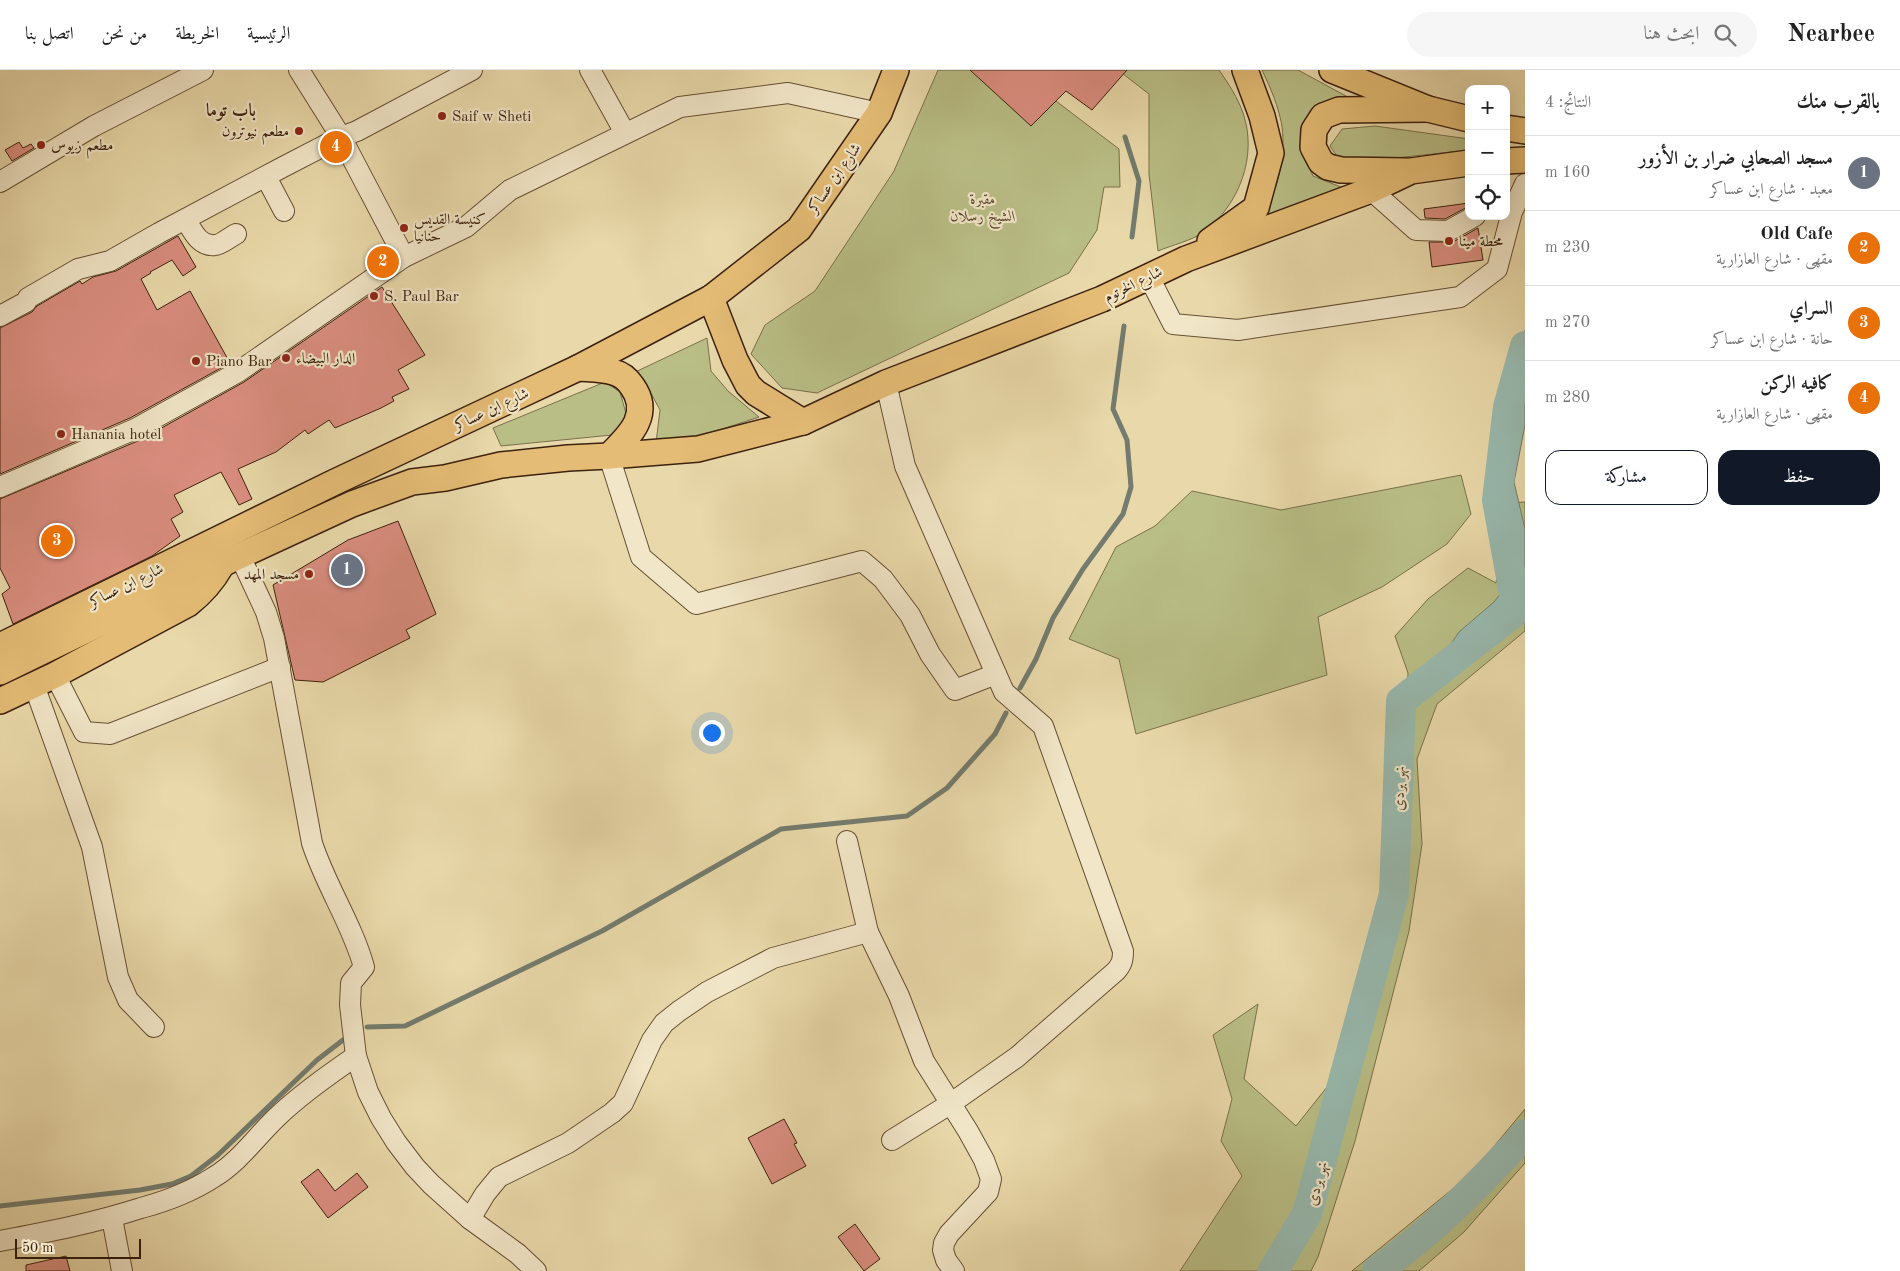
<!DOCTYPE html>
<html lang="ar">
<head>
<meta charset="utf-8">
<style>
  body { margin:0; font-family:"Old Standard TT",Amiri,serif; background:#f6f6f6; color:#222; direction:rtl }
  .controls { position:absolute; right:15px; top:15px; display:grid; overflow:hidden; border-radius:10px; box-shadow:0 5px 20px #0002 }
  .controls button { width:45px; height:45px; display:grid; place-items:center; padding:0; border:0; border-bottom:1px solid #e0e0e0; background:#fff; color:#222; font:25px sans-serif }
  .scale { position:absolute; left:15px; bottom:12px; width:126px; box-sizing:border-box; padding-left:5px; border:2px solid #3c210d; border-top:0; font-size:14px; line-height:18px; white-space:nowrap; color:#3c210d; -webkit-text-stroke:4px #f1e6c8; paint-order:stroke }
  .you { position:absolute; left:711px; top:662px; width:18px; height:18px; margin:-12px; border:4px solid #fff; border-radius:50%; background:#1a73e8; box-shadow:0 0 0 8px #1a73e833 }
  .badge { display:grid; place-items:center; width:32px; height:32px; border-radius:50%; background:#111827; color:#fff; font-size:16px; font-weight:700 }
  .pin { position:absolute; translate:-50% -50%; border:2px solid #fff; box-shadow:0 1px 5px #0006 }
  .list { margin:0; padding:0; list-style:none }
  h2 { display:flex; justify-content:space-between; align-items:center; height:65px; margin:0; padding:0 20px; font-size:21px }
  h2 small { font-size:16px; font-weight:400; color:#767676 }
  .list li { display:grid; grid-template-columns:32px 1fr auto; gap:15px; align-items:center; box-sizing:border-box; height:75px; padding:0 20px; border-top:1px solid #e0e0e0 }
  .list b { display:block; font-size:19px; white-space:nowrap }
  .list p { margin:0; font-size:16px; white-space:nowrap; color:#767676 }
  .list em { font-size:16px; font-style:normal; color:#767676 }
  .actions { display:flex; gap:10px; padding:15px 20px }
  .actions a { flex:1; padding:11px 0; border:1px solid #111827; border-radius:15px; text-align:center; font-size:18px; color:#111827 }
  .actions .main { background:#111827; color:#fff }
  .icon { flex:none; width:28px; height:28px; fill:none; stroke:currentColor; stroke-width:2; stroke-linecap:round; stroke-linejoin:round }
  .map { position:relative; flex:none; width:1525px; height:1201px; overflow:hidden; direction:ltr }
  header { display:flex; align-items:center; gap:30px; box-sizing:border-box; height:70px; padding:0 25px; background:#fff; border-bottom:1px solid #e0e0e0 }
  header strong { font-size:24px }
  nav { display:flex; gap:28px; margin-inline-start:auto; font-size:18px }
  .search { width:350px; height:45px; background:#f6f6f6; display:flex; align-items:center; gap:12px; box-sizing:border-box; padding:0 18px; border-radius:28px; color:#767676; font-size:19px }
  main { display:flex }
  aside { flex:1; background:#fff }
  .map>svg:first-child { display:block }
  .green { fill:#b9be86; stroke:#7a704a }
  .water { fill:#98b9ae; stroke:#737c6e }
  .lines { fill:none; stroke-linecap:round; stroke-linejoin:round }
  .stream { stroke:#737c6e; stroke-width:5 }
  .river { stroke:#98b9ae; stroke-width:30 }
  .building { fill:#db8e80; stroke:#3c210d }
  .minor-casing { stroke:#674f34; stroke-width:22 }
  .major-casing { stroke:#3c210d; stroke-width:28 }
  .minor { stroke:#f1e6c8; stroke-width:20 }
  .major { stroke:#e4bc75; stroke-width:25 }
  .poi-dot { fill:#8f2418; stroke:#f1e6c8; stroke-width:2 }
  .labels { text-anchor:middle; stroke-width:4.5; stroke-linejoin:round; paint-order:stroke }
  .poi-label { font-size:15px; fill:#3c210d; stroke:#f1e6c8; text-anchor:start }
  .street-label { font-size:15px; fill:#3c210d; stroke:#f1e6c8 }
  .park-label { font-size:15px; font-style:italic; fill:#5b482b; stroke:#f1e6c8 }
  .water-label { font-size:16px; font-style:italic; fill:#534735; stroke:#f1e6c8 }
  .quarter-label { font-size:18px; font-weight:bold; fill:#3c210d; stroke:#f1e6c8 }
</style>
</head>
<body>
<header>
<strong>Nearbee</strong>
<div class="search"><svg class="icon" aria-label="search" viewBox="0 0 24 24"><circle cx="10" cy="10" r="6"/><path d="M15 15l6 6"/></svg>ابحث هنا</div>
<nav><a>الرئيسية</a><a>الخريطة</a><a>من نحن</a><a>اتصل بنا</a></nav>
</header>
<main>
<aside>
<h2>بالقرب منك<small>النتائج: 4</small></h2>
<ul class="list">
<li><span class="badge" style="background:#6b7280">1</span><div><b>مسجد الصحابي ضرار بن الأزور</b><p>معبد · شارع ابن عساكر</p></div><em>160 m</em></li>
<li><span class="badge" style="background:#e8710a">2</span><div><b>Old Cafe</b><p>مقهى · شارع العازارية</p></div><em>230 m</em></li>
<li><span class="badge" style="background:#e8710a">3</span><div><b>السراي</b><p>حانة · شارع ابن عساكر</p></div><em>270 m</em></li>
<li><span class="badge" style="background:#e8710a">4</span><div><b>كافيه الركن</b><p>مقهى · شارع العازارية</p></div><em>280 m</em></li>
</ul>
<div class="actions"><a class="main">حفظ</a><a>مشاركة</a></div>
</aside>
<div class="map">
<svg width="1525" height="1201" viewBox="0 0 1525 1201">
  <rect width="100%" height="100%" fill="#e9d9aa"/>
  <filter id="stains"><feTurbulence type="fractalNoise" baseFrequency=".004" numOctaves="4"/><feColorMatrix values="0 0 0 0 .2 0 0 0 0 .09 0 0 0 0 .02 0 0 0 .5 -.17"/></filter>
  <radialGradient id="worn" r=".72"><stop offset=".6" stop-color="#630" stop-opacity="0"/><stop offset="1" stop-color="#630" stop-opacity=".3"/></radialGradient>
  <g class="green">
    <path d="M 938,0 L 970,0 L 1056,31 L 1119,79 L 1120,117 L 1104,117 L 1097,160 L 1069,203 L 817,323 L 782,318 L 751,284 L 765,255 L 815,221 L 894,101 Z"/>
    <path d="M 1118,0 L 1219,0 C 1228,13 1238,28 1243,43 C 1258,86 1239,135 1204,162 C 1191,171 1172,175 1158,181 L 1149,104 L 1149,24 Z"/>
    <path d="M 1262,0 L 1298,0 L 1346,26 C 1323,37 1296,51 1301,81 C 1303,89 1310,99 1313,106 L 1341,117 L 1252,153 C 1257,148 1263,142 1267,136 C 1281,113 1287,72 1280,47 C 1276,30 1269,15 1262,0 Z"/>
    <path d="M 1375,56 L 1469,69 L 1469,80 L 1359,92 L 1338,88 L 1330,76 L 1342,59 Z"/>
    <path d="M 707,268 L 711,301 L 728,321 L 759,347 L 655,381 L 660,340 L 645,312 L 631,304 Z"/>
    <path d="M 605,312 L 620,322 L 627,347 L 622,364 L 501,376 L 493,358 Z"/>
    <path d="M 1461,405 L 1471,444 L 1447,474 L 1382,517 L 1318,547 L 1327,605 L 1136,664 L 1119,589 L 1069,569 L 1116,477 L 1155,456 L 1192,421 L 1281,440 Z"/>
    <path d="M 1525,432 L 1525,561 L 1437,634 L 1417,689 L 1422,774 L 1409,861 L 1355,1071 L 1318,1187 L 1311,1201 L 1180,1201 L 1242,1106 L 1221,1071 L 1232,1029 L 1213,965 L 1258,934 L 1244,1009 L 1296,1056 L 1335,1007 L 1349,940 L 1380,843 L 1383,758 L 1406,649 L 1408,603 L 1395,566 L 1428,529 L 1468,498 L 1496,513 L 1508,433 Z"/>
    <path d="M 1525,1039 L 1525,1093 L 1464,1162 L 1419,1201 L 1352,1201 L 1471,1104 Z"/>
  </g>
  <path class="water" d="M 1525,260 L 1525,355 L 1514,412 L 1525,459 L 1525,499 L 1517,540 L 1424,613 L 1459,562 L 1494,532 L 1511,510 L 1497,430 L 1508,337 Z"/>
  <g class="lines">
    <g class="stream">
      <path d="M 1125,67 L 1139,111 L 1132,167"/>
      <path d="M 1020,618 L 1036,589 L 1053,548 L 1083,499 L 1123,444 L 1131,417 L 1127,370 L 1113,339 L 1124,256"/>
      <path d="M 367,957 L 405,956 L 602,861 L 781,759 L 907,746 L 947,718 L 995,664 L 1006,643"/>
      <path d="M 0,1136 L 140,1120 L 172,1114 L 191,1106 L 218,1085 L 317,990 L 343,970"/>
    </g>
    <g class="river">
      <path d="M 1273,1201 L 1307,1144 L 1394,824 L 1401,631 L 1517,540 L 1497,430 L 1508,337 L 1525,276"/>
      <path d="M 1377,1201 C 1433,1161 1479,1115 1525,1064"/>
    </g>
  </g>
  <g class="building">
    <path d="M 970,0 L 1127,0 L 1092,40 L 1066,21 L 1031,56 Z"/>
    <path d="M 19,72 L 23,78 L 31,74 L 34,78 L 12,91 L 5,80 Z"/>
    <path d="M 1469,133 L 1469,136 L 1445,149 L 1425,148 L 1424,139 Z"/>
    <path d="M 1478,158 L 1483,190 L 1432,197 L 1429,172 L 1453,172 Z"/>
    <path d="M 178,166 L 196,197 L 183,206 L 172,190 L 150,202 L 151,203 L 141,209 L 157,240 L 190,221 L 230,293 L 130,348 L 0,404 L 0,258 L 32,242 L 37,236 L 80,211 L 82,214 L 93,207 L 116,201 Z"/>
    <path d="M 382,217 L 425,285 L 398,300 L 409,319 L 392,327 L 394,331 L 381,338 L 335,358 L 329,350 L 308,364 L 305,360 L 276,382 L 238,399 L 252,429 L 239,435 L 221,402 L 174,425 L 183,442 L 171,449 L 180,466 L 152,486 L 13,554 L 2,524 L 10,518 L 0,498 L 0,429 L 140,370 L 244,312 Z"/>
    <path d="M 398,451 L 436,544 L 406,560 L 410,568 L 323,612 L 295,610 L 273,515 L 348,470 Z"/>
    <path d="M 784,1049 L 797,1073 L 794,1074 L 806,1096 L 772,1114 L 748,1068 Z"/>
    <path d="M 318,1099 L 335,1121 L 357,1103 L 368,1117 L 328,1148 L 301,1112 Z"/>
    <path d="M 855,1154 L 880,1189 L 864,1201 L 838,1167 Z"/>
    <path d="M 66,1186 L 70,1201 L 26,1201 L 26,1195 Z"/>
  </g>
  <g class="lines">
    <defs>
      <g id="minor">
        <path d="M 299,0 L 341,67 L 404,187"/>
        <path d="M 590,0 L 625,63"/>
        <path d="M 266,107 L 284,141"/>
        <path d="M 0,112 L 94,56 L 203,0"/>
        <path d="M 1371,120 L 1416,160 L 1448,161 L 1475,146"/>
        <path d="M 186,150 C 192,160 199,177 215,175 C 221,175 230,167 236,164"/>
        <path d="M 1149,207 L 1173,254 L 1238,260 L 1460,227 L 1497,199 L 1512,142 L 1525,114"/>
        <path d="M 0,246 L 26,232 L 28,228 L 78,199 L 110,191 L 159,163 L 283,97 L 341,67 L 357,61 L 472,0"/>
        <path d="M 886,313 L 905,396 L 1004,622 L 1043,656 L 1123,881 C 1123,890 1122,894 1116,901 L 1017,987 L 950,1034 L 892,1070"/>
        <path d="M 609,386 L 641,487 L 696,534 L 862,491 L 883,509 L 910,545 L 930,584 L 955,620 L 996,604"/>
        <path d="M 0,417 L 135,359 L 238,302 L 404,187 L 466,157 L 510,120 L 680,37 L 788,23 L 879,43"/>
        <path d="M 240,486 L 266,542 L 274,568 L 312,773 C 326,816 352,854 364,897 L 351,913 L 350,935 L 356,986 L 368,1022 L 381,1048 L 396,1072 L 415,1097 L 431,1114 L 470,1149 L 518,1184 L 536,1201"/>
        <path d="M 55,605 L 84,662 L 110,664 L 280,597"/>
        <path d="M 34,615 L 92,777 L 118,907 L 128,930 L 154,957"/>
        <path d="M 847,771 L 868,862 L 899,926 L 924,991 L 968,1061 L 984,1090 L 991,1109 L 988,1122 L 949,1164 L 944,1173 L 943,1180 L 946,1190 L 954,1201"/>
        <path d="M 112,1148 L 122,1201"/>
        <path d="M 470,1149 L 485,1124 L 499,1107 L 568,1073 L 612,1043 L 623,1033 L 652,970 L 664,953 L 679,941 L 707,922 L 773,888 L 868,862"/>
        <path d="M 0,1171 C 48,1162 94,1153 141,1138 C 167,1131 191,1122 214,1107 C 239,1092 256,1067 277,1047 C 301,1024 328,1005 356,986"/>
      </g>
      <g id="major">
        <path d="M 1332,0 L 1428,39 L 1469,49"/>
        <path d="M 1506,58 L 1525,61"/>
        <path d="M 1506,91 L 1525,90"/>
        <path d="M 1406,101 L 1341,100 L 1328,97 L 1321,92 L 1313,77 L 1314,60 L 1323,46 L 1339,40 L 1428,39"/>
        <path d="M 1210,171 L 1256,138 L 1271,83 L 1262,46 L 1245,0"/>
        <path d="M 711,228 L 735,290 L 748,315 L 756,323 L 803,352"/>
        <path d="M 578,298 C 590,299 602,299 613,302 C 621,304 628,310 632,316 C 653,345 628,367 609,386"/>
        <path d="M 0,576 L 335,412 L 578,298 L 711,228 L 799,159 L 879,43 L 896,0"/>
        <path d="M 0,602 L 222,494 L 352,434 L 412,412 L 445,408 L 501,395 L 568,388 L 609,386 L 698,379 L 803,352 L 886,313 L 1102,229 L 1186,189 L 1371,120 L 1411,101 L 1469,93"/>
        <path d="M 0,631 L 55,605 L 188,534 C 202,523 212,512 221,496"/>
      </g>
    </defs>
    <use href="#minor" class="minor-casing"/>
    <use href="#major" class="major-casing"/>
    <use href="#minor" class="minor"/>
    <use href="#major" class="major"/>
  </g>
  <g class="poi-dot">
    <circle cx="442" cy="46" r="5"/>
    <circle cx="299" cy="61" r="5"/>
    <circle cx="41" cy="75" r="5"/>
    <circle cx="404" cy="158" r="5"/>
    <circle cx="1449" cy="171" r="5"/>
    <circle cx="374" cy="226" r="5"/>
    <circle cx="286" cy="288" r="5"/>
    <circle cx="196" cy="291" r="5"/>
    <circle cx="61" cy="364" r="5"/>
    <circle cx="309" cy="504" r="5"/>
  </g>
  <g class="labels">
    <g class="poi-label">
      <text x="452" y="51">Saif w Sheti</text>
      <text x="289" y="66" text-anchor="end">مطعم نيوترون</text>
      <text x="51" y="80">مطعم زيوس</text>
      <text x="414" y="154">كنيسة القديس<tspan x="414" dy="17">حنانيا</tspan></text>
      <text x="1459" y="176">محطة مينا</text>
      <text x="384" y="231">S. Paul Bar</text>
      <text x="296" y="293">الدار البيضاء</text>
      <text x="206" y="296">Piano Bar</text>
      <text x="71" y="369">Hanania hotel</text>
      <text x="299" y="509" text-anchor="end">مسجد المهد</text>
    </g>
    <g class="street-label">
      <text transform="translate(834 108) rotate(-55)" y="5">شارع ابن عساكر</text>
      <text transform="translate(1133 214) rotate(-26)" y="5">شارع الخرتوم</text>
      <text transform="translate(491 339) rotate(-25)" y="5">شارع ابن عساكر</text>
      <text transform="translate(126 515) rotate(-26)" y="5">شارع ابن عساكر</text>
    </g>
    <g class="park-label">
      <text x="983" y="134">مقبرة<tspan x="983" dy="17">الشيخ رسلان</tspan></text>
    </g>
    <g class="water-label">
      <text transform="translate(1398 718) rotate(-88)" y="6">نهر بردى</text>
      <text transform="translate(1316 1113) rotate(-75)" y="6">نهر بردى</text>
    </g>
    <g class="quarter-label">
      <text x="231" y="46">باب توما</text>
    </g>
  </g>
  <rect width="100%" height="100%" filter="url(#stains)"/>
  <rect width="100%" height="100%" fill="url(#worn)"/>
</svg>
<div class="controls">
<button>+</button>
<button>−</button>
<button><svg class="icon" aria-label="locate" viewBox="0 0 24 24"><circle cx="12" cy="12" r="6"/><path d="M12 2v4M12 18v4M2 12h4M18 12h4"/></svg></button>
</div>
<div class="scale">50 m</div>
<div class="you"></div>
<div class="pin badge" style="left:347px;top:500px;background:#6b7280">1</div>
<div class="pin badge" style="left:383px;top:192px;background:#e8710a">2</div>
<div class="pin badge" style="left:57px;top:471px;background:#e8710a">3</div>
<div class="pin badge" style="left:336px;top:77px;background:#e8710a">4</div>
</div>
</main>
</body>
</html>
